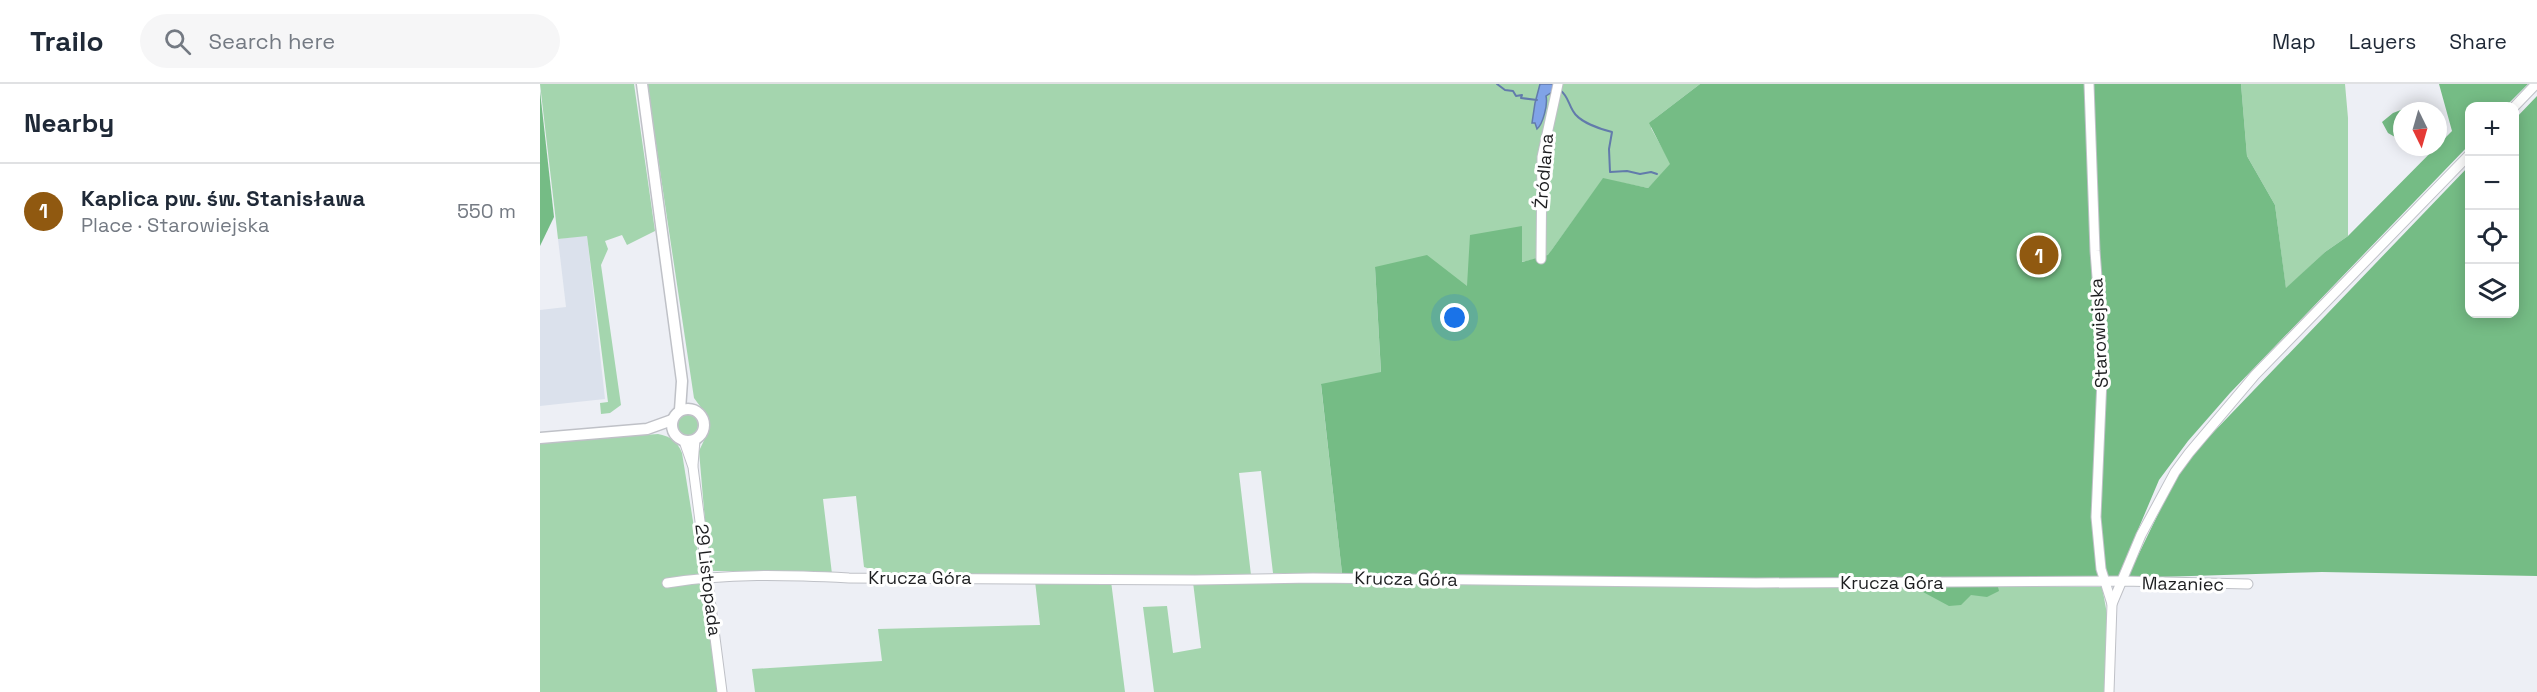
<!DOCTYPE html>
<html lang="en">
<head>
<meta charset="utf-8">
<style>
  body { margin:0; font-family:"Space Grotesk",sans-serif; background:#f6f6f7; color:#1f2937 }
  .controls { position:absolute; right:18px; top:18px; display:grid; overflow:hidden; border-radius:12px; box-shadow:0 3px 15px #0003 }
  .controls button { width:54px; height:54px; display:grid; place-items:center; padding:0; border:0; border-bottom:2px solid #e0e1e3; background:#fff; color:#1f2937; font:30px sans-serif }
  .compass { position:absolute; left:1853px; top:18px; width:54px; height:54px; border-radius:50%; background:#fff; box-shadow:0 3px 15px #0003; rotate:175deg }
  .you { position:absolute; left:915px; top:234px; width:21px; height:21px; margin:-15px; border:4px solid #fff; border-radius:50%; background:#1a73e8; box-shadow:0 0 0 9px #1a73e833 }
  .badge { display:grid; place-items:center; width:39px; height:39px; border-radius:50%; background:#905910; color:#fff; font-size:20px; font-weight:700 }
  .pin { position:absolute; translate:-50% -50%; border:3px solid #fff; box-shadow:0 2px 6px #0006 }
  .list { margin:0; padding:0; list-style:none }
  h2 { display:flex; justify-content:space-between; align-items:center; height:78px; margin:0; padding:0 24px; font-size:26px }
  h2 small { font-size:20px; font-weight:400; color:#747a83 }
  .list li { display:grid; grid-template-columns:39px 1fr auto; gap:18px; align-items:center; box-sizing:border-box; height:96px; padding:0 24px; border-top:2px solid #e0e1e3 }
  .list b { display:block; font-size:22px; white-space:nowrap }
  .list p { margin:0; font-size:20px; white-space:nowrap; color:#747a83 }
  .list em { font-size:20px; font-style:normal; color:#747a83 }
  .icon { flex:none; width:33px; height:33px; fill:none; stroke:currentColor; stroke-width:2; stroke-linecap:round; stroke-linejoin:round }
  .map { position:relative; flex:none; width:1997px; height:608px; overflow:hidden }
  header { display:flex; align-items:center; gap:36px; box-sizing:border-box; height:84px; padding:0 30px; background:#fff; border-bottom:2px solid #e0e1e3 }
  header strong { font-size:28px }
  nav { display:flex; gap:33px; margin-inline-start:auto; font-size:21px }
  .search { width:420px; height:54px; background:#f6f6f7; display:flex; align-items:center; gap:15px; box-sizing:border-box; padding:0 21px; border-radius:33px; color:#747a83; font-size:22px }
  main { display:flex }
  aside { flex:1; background:#fff }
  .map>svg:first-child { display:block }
  .built { fill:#dbe1ec }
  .green { fill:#a4d5ae }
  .forest { fill:#75bc85 }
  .water { fill:#80a3e7; stroke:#627bab; stroke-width:1.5 }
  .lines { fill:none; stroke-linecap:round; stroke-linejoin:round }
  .stream { stroke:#627bab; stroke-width:2 }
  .minor-casing { stroke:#bfc1c7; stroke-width:11 }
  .major-casing { stroke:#bfc1c7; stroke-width:13 }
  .minor { stroke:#fff; stroke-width:9 }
  .major { stroke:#fff; stroke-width:10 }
  .labels { text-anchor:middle; stroke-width:6; stroke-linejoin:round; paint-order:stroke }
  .street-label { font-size:18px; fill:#1d1e20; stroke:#fff }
</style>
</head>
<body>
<header>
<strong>Trailo</strong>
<div class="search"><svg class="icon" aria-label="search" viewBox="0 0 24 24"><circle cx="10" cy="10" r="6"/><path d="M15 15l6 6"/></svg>Search here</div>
<nav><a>Map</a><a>Layers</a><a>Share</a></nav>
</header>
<main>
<aside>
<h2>Nearby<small></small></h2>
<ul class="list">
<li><span class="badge">1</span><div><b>Kaplica pw. św. Stanisława</b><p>Place · Starowiejska</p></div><em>550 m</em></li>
</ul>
</aside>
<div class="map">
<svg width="1997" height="608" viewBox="0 0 1997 608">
  <rect width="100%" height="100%" fill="#edeff5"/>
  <path class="built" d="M 47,151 L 65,315 L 0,322 L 0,226 L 26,223 L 18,155 Z"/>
  <g class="green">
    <path d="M 0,0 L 94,0 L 115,147 L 87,161 L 82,151 L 65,157 L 68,165 L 61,181 L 81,321 L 70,329 L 61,330 L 60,319 L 68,318 L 47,152 L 18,155 Z"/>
    <path d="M 107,0 L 1160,0 L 1113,36 L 1111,44 L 1131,80 L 1108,104 L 1063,95 L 1011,167 L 1010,172 L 981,178 L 982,142 L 927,202 L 835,183 L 841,289 L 781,301 L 802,489 L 733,489 L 721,387 L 699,389 L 711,491 L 655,493 L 348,491 L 324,483 L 316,412 L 283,415 L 292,490 L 246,487 L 173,487 L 168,472 L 159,367 L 168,348 L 169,341 L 168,333 L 154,314 Z"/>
    <path d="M 1701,0 L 1805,0 L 1808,34 L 1808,152 L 1785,168 L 1746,205 L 1735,121 L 1707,72 Z"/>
    <circle cx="147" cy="341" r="11"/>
    <path d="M 118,350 C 130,352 137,357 142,369 L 166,518 L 177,608 L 0,608 L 0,359 Z"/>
    <path d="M 495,497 L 571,497 L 585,608 L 215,608 L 212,585 L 342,577 L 338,545 L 500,541 Z"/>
    <path d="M 653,498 L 1562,503 L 1567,530 L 1565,608 L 614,608 L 603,523 L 627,522 L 633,569 L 661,564 Z"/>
  </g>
  <g class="forest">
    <path d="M 1160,0 L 1701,0 L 1707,72 L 1735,121 L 1746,204 L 1785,168 L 1808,152 L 1912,47 L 1899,0 L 1988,0 L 1966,22 L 1930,22 L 1929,61 L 1690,309 L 1648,357 L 1619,396 L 1578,493 L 1546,499 L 802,489 L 781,300 L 841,288 L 835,183 L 887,171 L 927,202 L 930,151 L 982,142 L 982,178 L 1008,171 L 1063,94 L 1108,104 L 1130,80 L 1109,39 Z"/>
    <path d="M 0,7 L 14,133 L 0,162 Z"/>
    <path d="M 1997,12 L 1997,492 L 1782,488 L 1587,494 L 1642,381 L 1929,82 L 1930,230 L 1974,230 L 1975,35 Z"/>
    <path d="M 1866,24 L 1878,27 L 1862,27 L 1862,57 L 1848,49 L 1842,38 L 1853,29 Z"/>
    <path d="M 1384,502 L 1458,503 L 1459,507 L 1447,513 L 1431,511 L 1421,521 L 1409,522 L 1383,508 Z"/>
  </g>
  <path class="water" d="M 1000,0 L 1013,0 L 1012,8 L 1006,12 C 1008,20 1003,40 997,45 L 995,39 L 992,39 L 995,19 Z"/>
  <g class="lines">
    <g class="stream">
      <path d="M 957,0 L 965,6 L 973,7 L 976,12 L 982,11 L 981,14 L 997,16"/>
      <path d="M 1020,6 C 1028,12 1028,19 1033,27 C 1039,38 1060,45 1072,48 L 1069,65 L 1070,88 L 1087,87 L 1100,90 L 1111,88 L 1117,90"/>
    </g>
    <defs>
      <g id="minor">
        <path d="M 1549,0 L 1555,167 L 1563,272 L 1556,433 L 1561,485 L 1572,520"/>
        <path d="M 1974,23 L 1996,0"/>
        <path d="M 1001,175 L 1002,73 L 1018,0"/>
        <path d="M 144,357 L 153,383 L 182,608"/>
        <path d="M 153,381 L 155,356"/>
        <path d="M 127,499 C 187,489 247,491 309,494 L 655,496 L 773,494 L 1216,499 L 1583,497 L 1708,500"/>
        <path d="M 1569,608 L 1572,520 L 1601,451 L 1635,388 L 1649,369 L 1715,291 L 1930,70"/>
      </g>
      <g id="major">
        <path d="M 102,0 L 142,297 L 140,326"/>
        <circle cx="148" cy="341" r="16"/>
        <path d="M 0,354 L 107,345 L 132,336"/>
      </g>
    </defs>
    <use href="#minor" class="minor-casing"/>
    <use href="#major" class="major-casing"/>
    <use href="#minor" class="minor"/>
    <use href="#major" class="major"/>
  </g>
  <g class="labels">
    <g class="street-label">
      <text transform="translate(1004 87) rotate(-85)" y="6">Źródlana</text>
      <text transform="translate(1559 249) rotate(-93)" y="6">Starowiejska</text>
      <text x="380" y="500">Krucza Góra</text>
      <text transform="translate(866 495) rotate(1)" y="6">Krucza Góra</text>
      <text transform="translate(168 496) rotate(83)" y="6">29 Listopada</text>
      <text x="1352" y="505">Krucza Góra</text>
      <text transform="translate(1643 500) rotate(1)" y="6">Mazaniec</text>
    </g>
  </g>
</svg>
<div class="controls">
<button>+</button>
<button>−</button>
<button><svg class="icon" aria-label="locate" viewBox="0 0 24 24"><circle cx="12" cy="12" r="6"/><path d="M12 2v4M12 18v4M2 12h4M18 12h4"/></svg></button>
<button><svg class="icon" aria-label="layers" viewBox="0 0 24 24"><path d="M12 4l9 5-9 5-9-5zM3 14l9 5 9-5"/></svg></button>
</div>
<svg class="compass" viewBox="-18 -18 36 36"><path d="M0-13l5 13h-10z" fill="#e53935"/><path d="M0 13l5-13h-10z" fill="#747a83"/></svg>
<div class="you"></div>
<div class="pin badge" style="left:1499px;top:171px">1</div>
</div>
</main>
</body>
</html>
